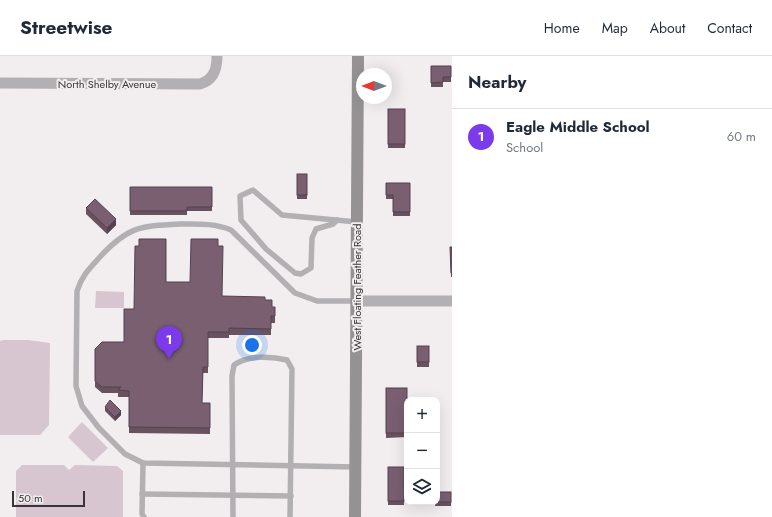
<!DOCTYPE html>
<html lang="en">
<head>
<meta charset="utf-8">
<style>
  body { margin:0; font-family:Jost,sans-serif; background:#f2f2f3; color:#1f2937 }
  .controls { position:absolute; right:12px; bottom:12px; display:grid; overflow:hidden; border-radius:8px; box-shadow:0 4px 16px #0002 }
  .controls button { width:36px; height:36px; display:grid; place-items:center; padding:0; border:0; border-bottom:1px solid #e0e1e3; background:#fff; color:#1f2937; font:20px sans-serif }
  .compass { position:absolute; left:356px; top:12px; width:36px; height:36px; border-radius:50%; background:#fff; box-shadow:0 4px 16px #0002; rotate:270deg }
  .scale { position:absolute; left:12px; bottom:10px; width:73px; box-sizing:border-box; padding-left:4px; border:2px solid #373536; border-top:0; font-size:11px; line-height:14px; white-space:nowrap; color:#373536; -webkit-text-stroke:3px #f2eef0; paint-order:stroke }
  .you { position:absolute; left:252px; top:289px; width:14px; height:14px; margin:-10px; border:3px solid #fff; border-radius:50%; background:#1a73e8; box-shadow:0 0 0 6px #1a73e833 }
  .badge { display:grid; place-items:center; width:26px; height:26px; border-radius:50%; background:#7c3aed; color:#fff; font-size:13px; font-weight:700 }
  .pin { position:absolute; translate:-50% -33px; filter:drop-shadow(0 1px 2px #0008) }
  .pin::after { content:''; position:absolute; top:21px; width:14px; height:12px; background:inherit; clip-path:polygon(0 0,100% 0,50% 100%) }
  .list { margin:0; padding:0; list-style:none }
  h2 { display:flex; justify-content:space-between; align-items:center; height:52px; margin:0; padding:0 16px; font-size:17px }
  h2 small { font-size:13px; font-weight:400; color:#747a83 }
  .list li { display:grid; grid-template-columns:26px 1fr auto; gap:12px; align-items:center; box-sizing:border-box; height:56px; padding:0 16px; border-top:1px solid #e0e1e3 }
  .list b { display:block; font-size:15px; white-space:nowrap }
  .list p { margin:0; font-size:13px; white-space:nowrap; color:#747a83 }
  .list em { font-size:13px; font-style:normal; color:#747a83 }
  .icon { flex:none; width:22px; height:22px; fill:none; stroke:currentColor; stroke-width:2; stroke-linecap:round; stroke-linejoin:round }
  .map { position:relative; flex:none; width:452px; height:461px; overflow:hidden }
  header { display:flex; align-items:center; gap:24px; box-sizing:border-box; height:56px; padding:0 20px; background:#fff; border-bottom:1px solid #e0e1e3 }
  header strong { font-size:19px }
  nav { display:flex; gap:22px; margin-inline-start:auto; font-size:14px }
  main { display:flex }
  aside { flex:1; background:#fff }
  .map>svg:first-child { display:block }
  .green { fill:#d7c5d0 }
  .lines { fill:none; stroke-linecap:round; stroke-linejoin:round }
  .service { stroke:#b2b0b2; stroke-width:5.5 }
  .minor { stroke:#b2b0b2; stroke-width:11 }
  .secondary { stroke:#959294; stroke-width:12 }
  .wall { fill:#685260 }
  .shaded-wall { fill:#55424e }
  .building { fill:#795f70; stroke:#55424e }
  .labels { text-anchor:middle; stroke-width:4; stroke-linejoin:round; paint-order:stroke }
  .street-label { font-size:11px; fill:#373536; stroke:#f2eef0 }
</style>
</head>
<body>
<header>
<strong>Streetwise</strong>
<nav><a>Home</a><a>Map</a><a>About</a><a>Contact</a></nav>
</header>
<main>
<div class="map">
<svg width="452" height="461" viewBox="0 0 452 461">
  <rect width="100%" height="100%" fill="#f2eef0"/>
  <g class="green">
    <path d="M 96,235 L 124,236 L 124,252 L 95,252 Z"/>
    <path d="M 4,284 L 28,284 L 50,287 L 49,369 L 40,379 L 0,379 L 0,285 Z"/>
    <path d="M 82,366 L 108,392 L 93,406 L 68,381 Z"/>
    <path d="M 22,409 L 64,409 L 69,414 L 75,409 L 117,410 L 123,415 L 123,461 L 16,461 L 16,415 Z"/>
  </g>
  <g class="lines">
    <g class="service">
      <path d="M 337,164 L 333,168 L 316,173 L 312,182 L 311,212 L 301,218 L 295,217 L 266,193 L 241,164 L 240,140 L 253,134 L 282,159 L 357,166"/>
      <path d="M 143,407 L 142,458 L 144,461"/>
      <path d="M 356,411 L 143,407 L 125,398 L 99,372 L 82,350 L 76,330 L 77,235 C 82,220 88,214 99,202 C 127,171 139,170 180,168 C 198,168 214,167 231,174 L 295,237 L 317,245 L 356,245"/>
      <path d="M 142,438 L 291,440"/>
      <path d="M 233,461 L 232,320 L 234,309 C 248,299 271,300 287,304 L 292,313 L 290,461"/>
    </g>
    <g class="minor">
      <path d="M 0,27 L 200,28 C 214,24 217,13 217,0"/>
      <path d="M 356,245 L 452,245"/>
    </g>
    <path class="secondary" d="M 355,461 L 358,0"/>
  </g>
  <g class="wall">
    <path d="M 431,10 L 451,10 L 451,26 L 443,26 L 443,31 L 431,31 Z"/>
    <rect x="388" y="53" width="17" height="39"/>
    <rect x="297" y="118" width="10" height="25"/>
    <path d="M 386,127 L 410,127 L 410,160 L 393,160 L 393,143 L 386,143 Z"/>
    <path d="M 130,131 L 212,131 L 212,155 L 187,155 L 187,159 L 130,159 Z"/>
    <path d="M 86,152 L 116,169 L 107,178 L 86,158 Z"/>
    <path d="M 139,190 L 166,226 L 190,226 L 218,190 L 222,240 L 265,244 L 272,251 L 275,251 L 275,267 L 271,267 L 271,279 L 229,279 L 229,282 L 208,282 L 208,317 L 203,317 L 202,347 L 210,347 L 210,378 L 129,377 L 129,341 L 118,341 L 118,337 L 102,337 L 95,331 L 95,293 L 124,286 L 134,253 Z"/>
    <path d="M 450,191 L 452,191 L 452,221 L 451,221 Z"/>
    <rect x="417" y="290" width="12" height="21"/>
    <path d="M 386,332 L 407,332 L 407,381 L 386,382 Z"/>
    <path d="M 105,351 L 121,359 L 115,365 L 105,355 Z"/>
    <rect x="388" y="411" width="16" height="38"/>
    <path d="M 451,436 L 451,450 L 435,450 L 435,446 Z"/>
  </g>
  <g class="shaded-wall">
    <path d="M 116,163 L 116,169 L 107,178 L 107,172 Z"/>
    <path d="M 121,355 L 121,359 L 115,365 L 115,361 Z"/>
  </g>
  <g class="building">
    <path d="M 431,10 L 451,10 L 451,21 L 443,21 L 443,26 L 431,27 Z"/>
    <rect x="388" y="53" width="17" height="35"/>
    <rect x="297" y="118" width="10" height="21"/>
    <path d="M 386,127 L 410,127 L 410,156 L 393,156 L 393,139 L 386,139 Z"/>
    <path d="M 130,131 L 212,131 L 212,151 L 187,151 L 187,155 L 130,155 Z"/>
    <path d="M 95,143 L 116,163 L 107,172 L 86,152 Z"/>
    <path d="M 139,183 L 166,183 L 166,226 L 190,226 L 191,183 L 218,183 L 218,190 L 223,190 L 222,240 L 265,241 L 265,244 L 272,244 L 272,251 L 275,251 L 275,260 L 271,260 L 271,273 L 229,272 L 229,276 L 208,276 L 208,311 L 203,311 L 202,347 L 210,347 L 210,372 L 129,371 L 129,335 L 118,334 L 121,331 L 102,331 L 95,325 L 95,293 L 102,286 L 124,286 L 124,253 L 134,253 L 135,190 L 139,190 Z"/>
    <path d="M 450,191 L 452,191 L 452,217 L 451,217 Z"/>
    <rect x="417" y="290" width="12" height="16"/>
    <rect x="386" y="332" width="21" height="45"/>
    <path d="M 110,344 L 121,355 L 115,361 L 105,351 Z"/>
    <rect x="388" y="411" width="16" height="34"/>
    <rect x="437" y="436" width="14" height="10"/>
  </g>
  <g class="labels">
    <g class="street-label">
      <text x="107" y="32">North Shelby Avenue</text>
      <text transform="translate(357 231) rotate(-90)" y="4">West Floating Feather Road</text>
    </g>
  </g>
</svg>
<div class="controls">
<button>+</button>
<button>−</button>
<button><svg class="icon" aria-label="layers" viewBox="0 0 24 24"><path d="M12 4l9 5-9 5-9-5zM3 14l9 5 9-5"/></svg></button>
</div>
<svg class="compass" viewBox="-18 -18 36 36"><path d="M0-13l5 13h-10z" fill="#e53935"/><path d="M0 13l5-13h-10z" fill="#747a83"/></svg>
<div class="scale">50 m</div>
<div class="you"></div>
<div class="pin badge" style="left:169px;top:303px">1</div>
</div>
<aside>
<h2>Nearby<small></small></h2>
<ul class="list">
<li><span class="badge">1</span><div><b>Eagle Middle School</b><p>School</p></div><em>60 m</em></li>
</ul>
</aside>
</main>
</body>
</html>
